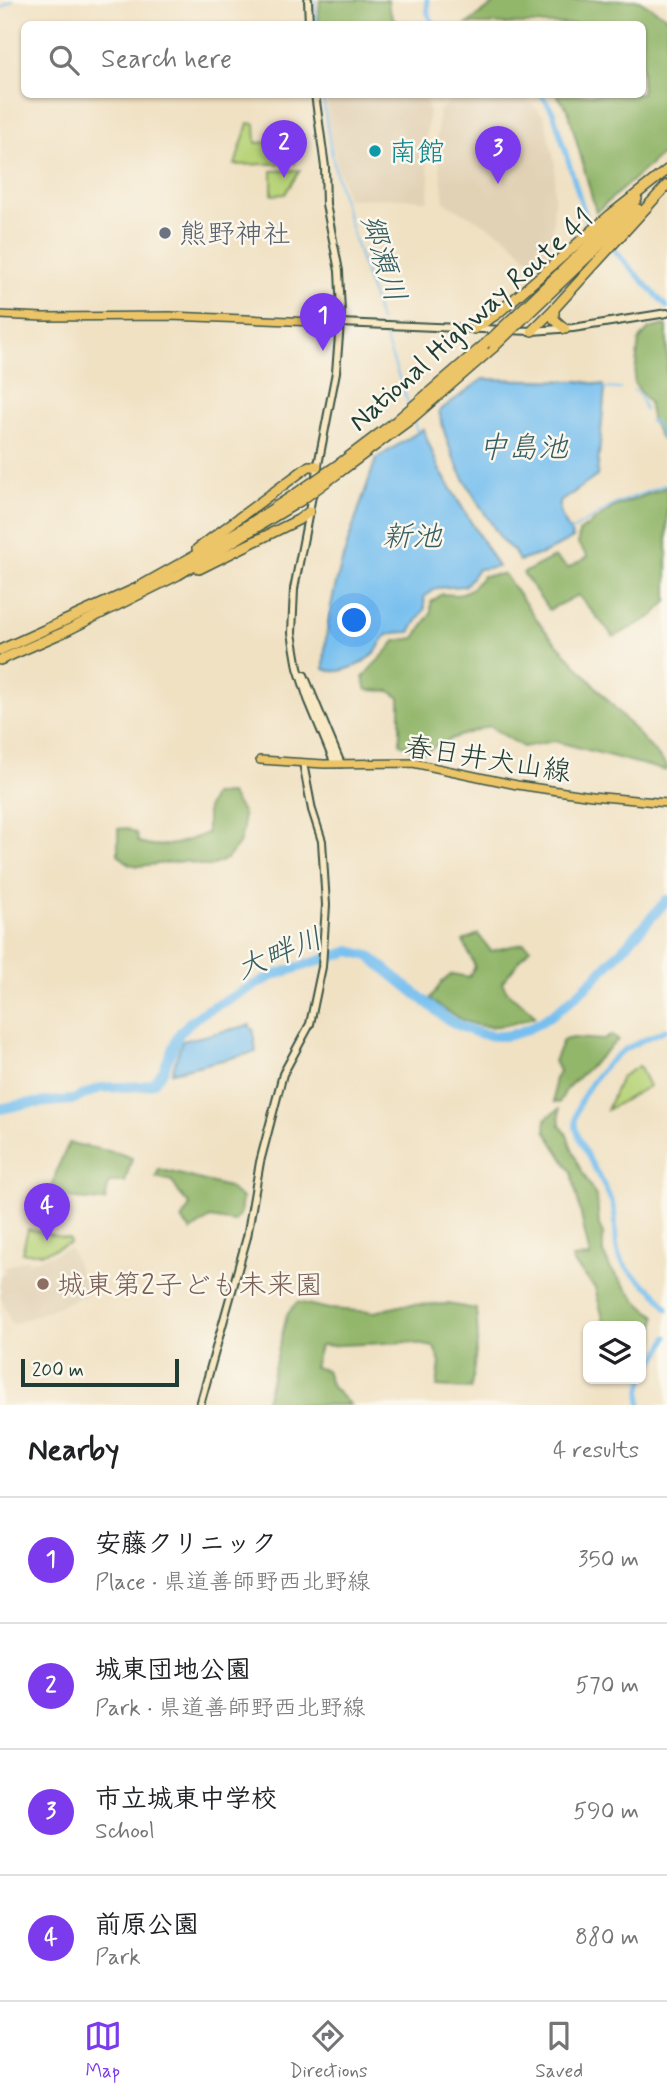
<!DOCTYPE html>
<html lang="en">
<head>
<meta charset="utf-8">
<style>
  body { margin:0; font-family:Mynerve,"Klee One",sans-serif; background:#f6f6f6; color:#202124 }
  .controls { position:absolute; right:21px; bottom:21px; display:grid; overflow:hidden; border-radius:10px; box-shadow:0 2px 5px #0004 }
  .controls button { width:63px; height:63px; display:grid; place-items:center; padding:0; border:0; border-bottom:2px solid #e0e0e0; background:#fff; color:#202124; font:35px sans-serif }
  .scale { position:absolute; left:21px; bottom:18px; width:158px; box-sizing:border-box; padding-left:7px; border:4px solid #1f3d34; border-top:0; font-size:19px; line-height:24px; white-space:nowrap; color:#1f3d34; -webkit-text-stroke:5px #fbf7ec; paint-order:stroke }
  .you { position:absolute; left:355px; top:621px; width:24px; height:24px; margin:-18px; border:5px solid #fff; border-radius:50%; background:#1a73e8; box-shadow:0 0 0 10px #1a73e833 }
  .badge { display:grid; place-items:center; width:46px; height:46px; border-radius:50%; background:#7c3aed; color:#fff; font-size:23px; font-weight:700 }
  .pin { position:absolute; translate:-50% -58px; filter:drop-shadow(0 2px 4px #0008) }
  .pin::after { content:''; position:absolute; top:37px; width:24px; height:21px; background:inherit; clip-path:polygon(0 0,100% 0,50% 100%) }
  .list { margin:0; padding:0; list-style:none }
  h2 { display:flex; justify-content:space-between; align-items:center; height:91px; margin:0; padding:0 28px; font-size:30px }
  h2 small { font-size:23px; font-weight:400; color:#757577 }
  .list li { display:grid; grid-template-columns:46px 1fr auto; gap:21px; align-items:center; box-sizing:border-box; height:126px; padding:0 28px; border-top:2px solid #e0e0e0 }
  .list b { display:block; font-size:26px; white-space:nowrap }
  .list p { margin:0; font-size:23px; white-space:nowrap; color:#757577 }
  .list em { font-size:23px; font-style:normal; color:#757577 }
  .icon { flex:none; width:38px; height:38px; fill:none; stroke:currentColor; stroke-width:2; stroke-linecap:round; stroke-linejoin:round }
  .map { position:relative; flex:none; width:667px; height:1405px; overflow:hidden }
  .search { position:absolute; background:#fff; box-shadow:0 2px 5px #0004; left:21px; right:21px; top:21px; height:77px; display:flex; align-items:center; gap:18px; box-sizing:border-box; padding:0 24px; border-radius:10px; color:#757577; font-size:26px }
  .sheet { height:595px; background:#fff }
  nav { display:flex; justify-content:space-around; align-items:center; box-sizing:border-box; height:98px; border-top:2px solid #e0e0e0; background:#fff; font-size:19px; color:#757577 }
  nav a { display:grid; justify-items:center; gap:4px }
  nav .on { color:#7c3aed }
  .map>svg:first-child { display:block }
  .built { fill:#e2d2b5 }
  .green { fill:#b9d47a; stroke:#6c8857; stroke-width:2 }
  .forest { fill:#92b66a; stroke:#587a4f; stroke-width:2 }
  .water { fill:#77bfef; stroke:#4b7e92; stroke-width:2 }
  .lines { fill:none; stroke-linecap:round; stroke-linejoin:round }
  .stream { stroke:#77bfef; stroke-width:2 }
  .canal { stroke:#77bfef; stroke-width:5 }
  .river { stroke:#77bfef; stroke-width:10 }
  .secondary-casing { stroke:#3e5649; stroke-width:10 }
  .primary-casing { stroke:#3e5649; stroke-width:10 }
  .highway-casing { stroke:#3e5649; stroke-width:12 }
  .secondary { stroke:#f8e8c3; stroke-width:6 }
  .primary { stroke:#edc569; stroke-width:7 }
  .highway { stroke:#edc569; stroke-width:9 }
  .highway-bridge-casing { stroke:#3e5649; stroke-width:12; stroke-linecap:butt }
  .highway-bridge { stroke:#edc569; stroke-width:9 }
  .culture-dot { fill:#0f9aa8; stroke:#fbf7ec; stroke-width:2.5 }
  .worship-dot { fill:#6b7280; stroke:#fbf7ec; stroke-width:2.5 }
  .education-dot { fill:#8d6e63; stroke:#fbf7ec; stroke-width:2.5 }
  .labels { text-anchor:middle; stroke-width:5; stroke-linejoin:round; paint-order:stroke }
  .culture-label { font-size:28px; fill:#0d838f; stroke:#fbf7ec; text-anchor:start }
  .worship-label { font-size:28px; fill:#5b616d; stroke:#fbf7ec; text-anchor:start }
  .street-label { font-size:28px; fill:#1f3d34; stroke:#fbf7ec }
  .education-label { font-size:28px; fill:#785e54; stroke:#fbf7ec; text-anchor:start }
  .water-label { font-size:30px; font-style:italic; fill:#355e63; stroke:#fbf7ec }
</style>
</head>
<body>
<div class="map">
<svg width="667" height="1405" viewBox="0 0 667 1405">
  <rect width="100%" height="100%" fill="#fbf7ec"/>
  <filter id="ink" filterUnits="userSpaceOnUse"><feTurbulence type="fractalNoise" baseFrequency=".0143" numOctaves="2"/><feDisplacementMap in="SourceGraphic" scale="14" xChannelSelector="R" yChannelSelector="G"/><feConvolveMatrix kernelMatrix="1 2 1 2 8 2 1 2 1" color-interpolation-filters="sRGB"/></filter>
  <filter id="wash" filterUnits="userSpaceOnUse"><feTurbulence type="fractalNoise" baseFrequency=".00686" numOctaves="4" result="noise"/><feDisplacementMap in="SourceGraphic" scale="28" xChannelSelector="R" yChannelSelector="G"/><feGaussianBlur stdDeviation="1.57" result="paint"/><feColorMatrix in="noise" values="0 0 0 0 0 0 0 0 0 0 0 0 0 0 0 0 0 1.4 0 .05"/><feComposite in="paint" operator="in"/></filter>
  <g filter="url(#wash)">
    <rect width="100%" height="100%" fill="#f0e1c3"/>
    <g class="built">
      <path d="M 327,95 L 425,95 L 429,111 L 425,151 L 429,175 L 428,201 L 403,198 L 347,199 L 327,130 Z"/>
      <path d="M 523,95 L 544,116 L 555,165 L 552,254 L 536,266 L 507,237 L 444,202 L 437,138 L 439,111 L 456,95 Z"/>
      <path d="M 70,1248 L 89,1294 L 12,1325 L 0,1295 L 0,1275 L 6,1273 L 4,1268 L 27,1259 L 29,1262 Z"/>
    </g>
    <g class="green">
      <path d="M 248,123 L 255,124 L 256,143 L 297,140 L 295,163 L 235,165 Z"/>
      <path d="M 300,170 L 285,194 L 272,195 L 272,171 Z"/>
      <path d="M 639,1066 L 649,1086 L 607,1110 L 621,1077 Z"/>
      <path d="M 28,1229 L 69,1239 L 70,1243 L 43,1253 L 22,1253 Z"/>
    </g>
    <g class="forest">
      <path d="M 320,0 L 388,0 L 389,9 L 396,24 L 318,24 Z"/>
      <path d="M 499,0 L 639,0 L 667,17 L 667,150 L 596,212 L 568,110 L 557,95 L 642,94 L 642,24 L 467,24 Z"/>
      <path d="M 665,325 L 667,326 L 667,443 L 662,440 L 651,419 L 649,403 L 634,383 L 639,340 L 649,329 Z"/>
      <path d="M 667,487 L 667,601 L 653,616 L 614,637 L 578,595 L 549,610 L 523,573 L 554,557 L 568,568 L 588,557 L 578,544 L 579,532 L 614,507 Z"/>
      <path d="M 504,574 L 543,628 L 667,766 L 667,771 L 554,741 L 523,747 L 489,726 L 453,738 L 422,753 L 400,744 L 400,698 L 390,691 L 367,690 L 363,678 C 372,664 385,656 395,641 L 415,638 L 431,613 L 431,602 L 442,594 L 458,595 L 471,589 L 483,576 Z"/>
      <path d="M 230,794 L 243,813 L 243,829 L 239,844 L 227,859 L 209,867 L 185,861 L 139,866 L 129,864 L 118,854 L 118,829 L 127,828 L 137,834 L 138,842 C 164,850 183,843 207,833 L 207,808 L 213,795 Z"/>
      <path d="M 478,934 L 491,951 L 524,943 L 530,948 L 502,982 C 510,1002 523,999 535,1016 C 488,1035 469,1028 430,999 L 442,982 L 452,974 L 469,977 L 475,966 L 463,941 Z"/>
      <path d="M 610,1035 L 618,1040 L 567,1088 L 559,1103 L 554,1102 L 554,1081 L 559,1071 L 554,1061 L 563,1040 L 573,1038 L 604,1040 Z"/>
      <path d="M 559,1109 L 560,1125 L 566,1133 L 579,1166 L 597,1198 L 599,1225 L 603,1234 L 603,1252 L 610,1268 L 638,1302 L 656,1316 L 654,1341 L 641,1355 L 641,1326 L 605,1326 L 595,1288 L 573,1262 L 572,1258 L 590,1257 L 572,1173 L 545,1130 L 546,1118 Z"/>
      <path d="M 69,1143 L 118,1153 L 132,1158 L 125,1182 L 109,1182 L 105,1201 L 74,1199 L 52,1189 L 57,1169 Z"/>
      <path d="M 159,1169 L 228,1187 L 242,1198 L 240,1214 L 234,1222 L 210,1218 L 191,1231 L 182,1220 L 190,1205 L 179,1193 L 172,1181 L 156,1177 Z"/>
      <path d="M 297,1302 L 329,1309 L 374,1312 L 404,1305 L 448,1304 L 476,1309 L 478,1336 L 471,1389 L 437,1387 L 440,1363 L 434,1347 L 407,1342 L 320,1346 L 314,1367 L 326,1370 L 332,1387 L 350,1405 L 265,1405 L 287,1315 Z"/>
    </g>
    <g class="water">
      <path d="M 483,379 L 578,381 L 603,385 L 605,388 L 597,476 L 560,502 L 560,513 L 573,538 L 545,553 L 519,561 L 514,551 L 503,542 C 475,497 450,465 439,411 Z"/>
      <path d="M 423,429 L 439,469 L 498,567 L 478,569 L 465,586 L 437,588 L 424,597 L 425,608 L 410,632 C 402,632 394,632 388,635 C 380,640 380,647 375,653 C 364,664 339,676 324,669 C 325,596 353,528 376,459 Z"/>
      <path d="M 250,1025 L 251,1029 L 253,1029 L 256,1052 L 172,1072 L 182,1041 Z"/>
    </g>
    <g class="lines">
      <g class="stream">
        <path d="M 315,0 L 316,24"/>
        <path d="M 0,9 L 13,0"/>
        <path d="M 323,94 C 329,173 358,246 380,321"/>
        <path d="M 381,326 L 408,403"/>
        <path d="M 605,388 L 620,389"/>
        <path d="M 634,390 L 640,395 L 645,410"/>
        <path d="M 414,422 L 417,431"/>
        <path d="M 649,422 L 654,420 L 667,450"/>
        <path d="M 569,532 L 615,504 L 667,484"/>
      </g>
      <g class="canal">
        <path d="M 427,0 L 428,14 L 434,24"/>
        <path d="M 541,94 L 553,112 L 587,221 L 595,230"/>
        <path d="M 609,245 L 667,307"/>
        <path d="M 667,1029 C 653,1036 637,1042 624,1050 C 604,1063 570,1104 576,1129 C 584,1156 604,1179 613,1206 C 619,1225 611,1246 623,1263 C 635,1282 656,1286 667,1309"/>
        <path d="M 640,1405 C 639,1367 657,1366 667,1337"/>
      </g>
      <path class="river" d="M 0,1109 L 24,1104 L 72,1100 L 100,1088 L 143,1086 L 153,1083 L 163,1071 L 179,1034 L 190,1022 L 204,1012 L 274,975 L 350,951 L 369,956 L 447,1019 C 464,1029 484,1037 503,1036 C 557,1032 632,938 667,900"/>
    </g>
  </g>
  <g filter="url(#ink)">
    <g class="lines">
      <defs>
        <g id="secondary">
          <path d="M 308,0 L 309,24"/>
          <path d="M 315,94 L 325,167 L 326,204 L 339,271 L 341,312 L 336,372 L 294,589 L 292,633 L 298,668 L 308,699 L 335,764"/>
          <path d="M 340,323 L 532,331 L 573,328 L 667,313"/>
          <path d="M 304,675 L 341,764"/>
          <path d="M 200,1405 L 247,1237 L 260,1162 L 283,1074 L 310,1024 L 322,967 L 326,905 L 322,841 L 312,810 L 303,763"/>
        </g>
        <g id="primary">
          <path d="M 0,315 L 43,317 L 170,316 L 340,323"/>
          <path d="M 260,760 L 324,764 L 413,763 L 517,785 L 592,796 L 667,803"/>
        </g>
        <g id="highway">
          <path d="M 554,309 L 554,319 L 565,329"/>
          <path d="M 519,312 L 637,199"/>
          <path d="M 526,316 L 638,209"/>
          <path d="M 474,329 L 497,314 L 610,215 L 667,170"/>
          <path d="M 532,331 L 554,309 L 667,185"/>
          <path d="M 339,464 L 396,421 L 484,345"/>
          <path d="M 341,471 L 411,419 L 494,347"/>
          <path d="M 197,549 L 309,466 L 317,466"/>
          <path d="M 199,569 L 298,520 L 309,512"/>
          <path d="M 0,650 L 137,588 L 240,530 L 294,495"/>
          <path d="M 0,660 L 64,632 L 178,575 L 300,501"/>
        </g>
      </defs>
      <use href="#secondary" class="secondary-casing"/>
      <use href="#primary" class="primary-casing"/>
      <use href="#highway" class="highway-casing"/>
      <use href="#secondary" class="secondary"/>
      <use href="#primary" class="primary"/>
      <use href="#highway" class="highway"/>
      <defs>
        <g id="highway-bridge">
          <path d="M 484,345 L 519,312"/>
          <path d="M 494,347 L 526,316"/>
          <path d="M 294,495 L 339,464"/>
          <path d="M 300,501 L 341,471"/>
        </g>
      </defs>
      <use href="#highway-bridge" class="highway-bridge-casing"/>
      <use href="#highway-bridge" class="highway-bridge"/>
    </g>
  </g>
  <circle class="culture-dot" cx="375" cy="151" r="7"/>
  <circle class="worship-dot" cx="165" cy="233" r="7"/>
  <circle class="education-dot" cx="43" cy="1284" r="7"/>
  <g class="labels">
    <g class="culture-label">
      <text x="389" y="161">南館</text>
    </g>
    <g class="worship-label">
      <text x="179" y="243">熊野神社</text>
    </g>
    <g class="street-label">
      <text transform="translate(470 319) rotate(-42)" y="10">National Highway Route 41</text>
      <text transform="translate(488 758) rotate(9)" y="10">春日井犬山線</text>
    </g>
    <g class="education-label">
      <text x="57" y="1294">城東第2子ども未来園</text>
    </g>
    <g class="water-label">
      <text transform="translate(384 258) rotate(73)" y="10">郷瀬川</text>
      <text x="523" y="457">中島池</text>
      <text x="412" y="546">新池</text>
      <text transform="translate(279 953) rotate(-22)" y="10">大畔川</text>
    </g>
  </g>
</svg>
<div class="controls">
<button><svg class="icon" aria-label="layers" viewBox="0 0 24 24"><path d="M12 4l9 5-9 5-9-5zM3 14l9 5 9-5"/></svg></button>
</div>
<div class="scale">200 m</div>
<div class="you"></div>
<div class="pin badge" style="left:323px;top:351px">1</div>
<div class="pin badge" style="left:284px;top:178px">2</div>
<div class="pin badge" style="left:498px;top:184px">3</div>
<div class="pin badge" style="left:47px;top:1241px">4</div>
<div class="search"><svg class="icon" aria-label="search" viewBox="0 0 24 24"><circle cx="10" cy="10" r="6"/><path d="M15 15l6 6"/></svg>Search here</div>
</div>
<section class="sheet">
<h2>Nearby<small>4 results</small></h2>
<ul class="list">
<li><span class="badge">1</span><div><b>安藤クリニック</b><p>Place · 県道善師野西北野線</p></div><em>350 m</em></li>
<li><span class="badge">2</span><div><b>城東団地公園</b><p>Park · 県道善師野西北野線</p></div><em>570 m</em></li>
<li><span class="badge">3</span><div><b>市立城東中学校</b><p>School</p></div><em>590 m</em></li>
<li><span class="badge">4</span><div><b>前原公園</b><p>Park</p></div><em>880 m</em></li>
</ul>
</section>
<nav>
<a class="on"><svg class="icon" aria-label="map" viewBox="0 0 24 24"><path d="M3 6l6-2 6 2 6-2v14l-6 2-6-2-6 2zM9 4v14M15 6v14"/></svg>Map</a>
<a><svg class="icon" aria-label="directions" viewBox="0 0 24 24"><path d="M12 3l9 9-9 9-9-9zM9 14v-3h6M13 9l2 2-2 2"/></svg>Directions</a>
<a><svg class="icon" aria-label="saved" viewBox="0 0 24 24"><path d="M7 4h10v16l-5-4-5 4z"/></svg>Saved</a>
</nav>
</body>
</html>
